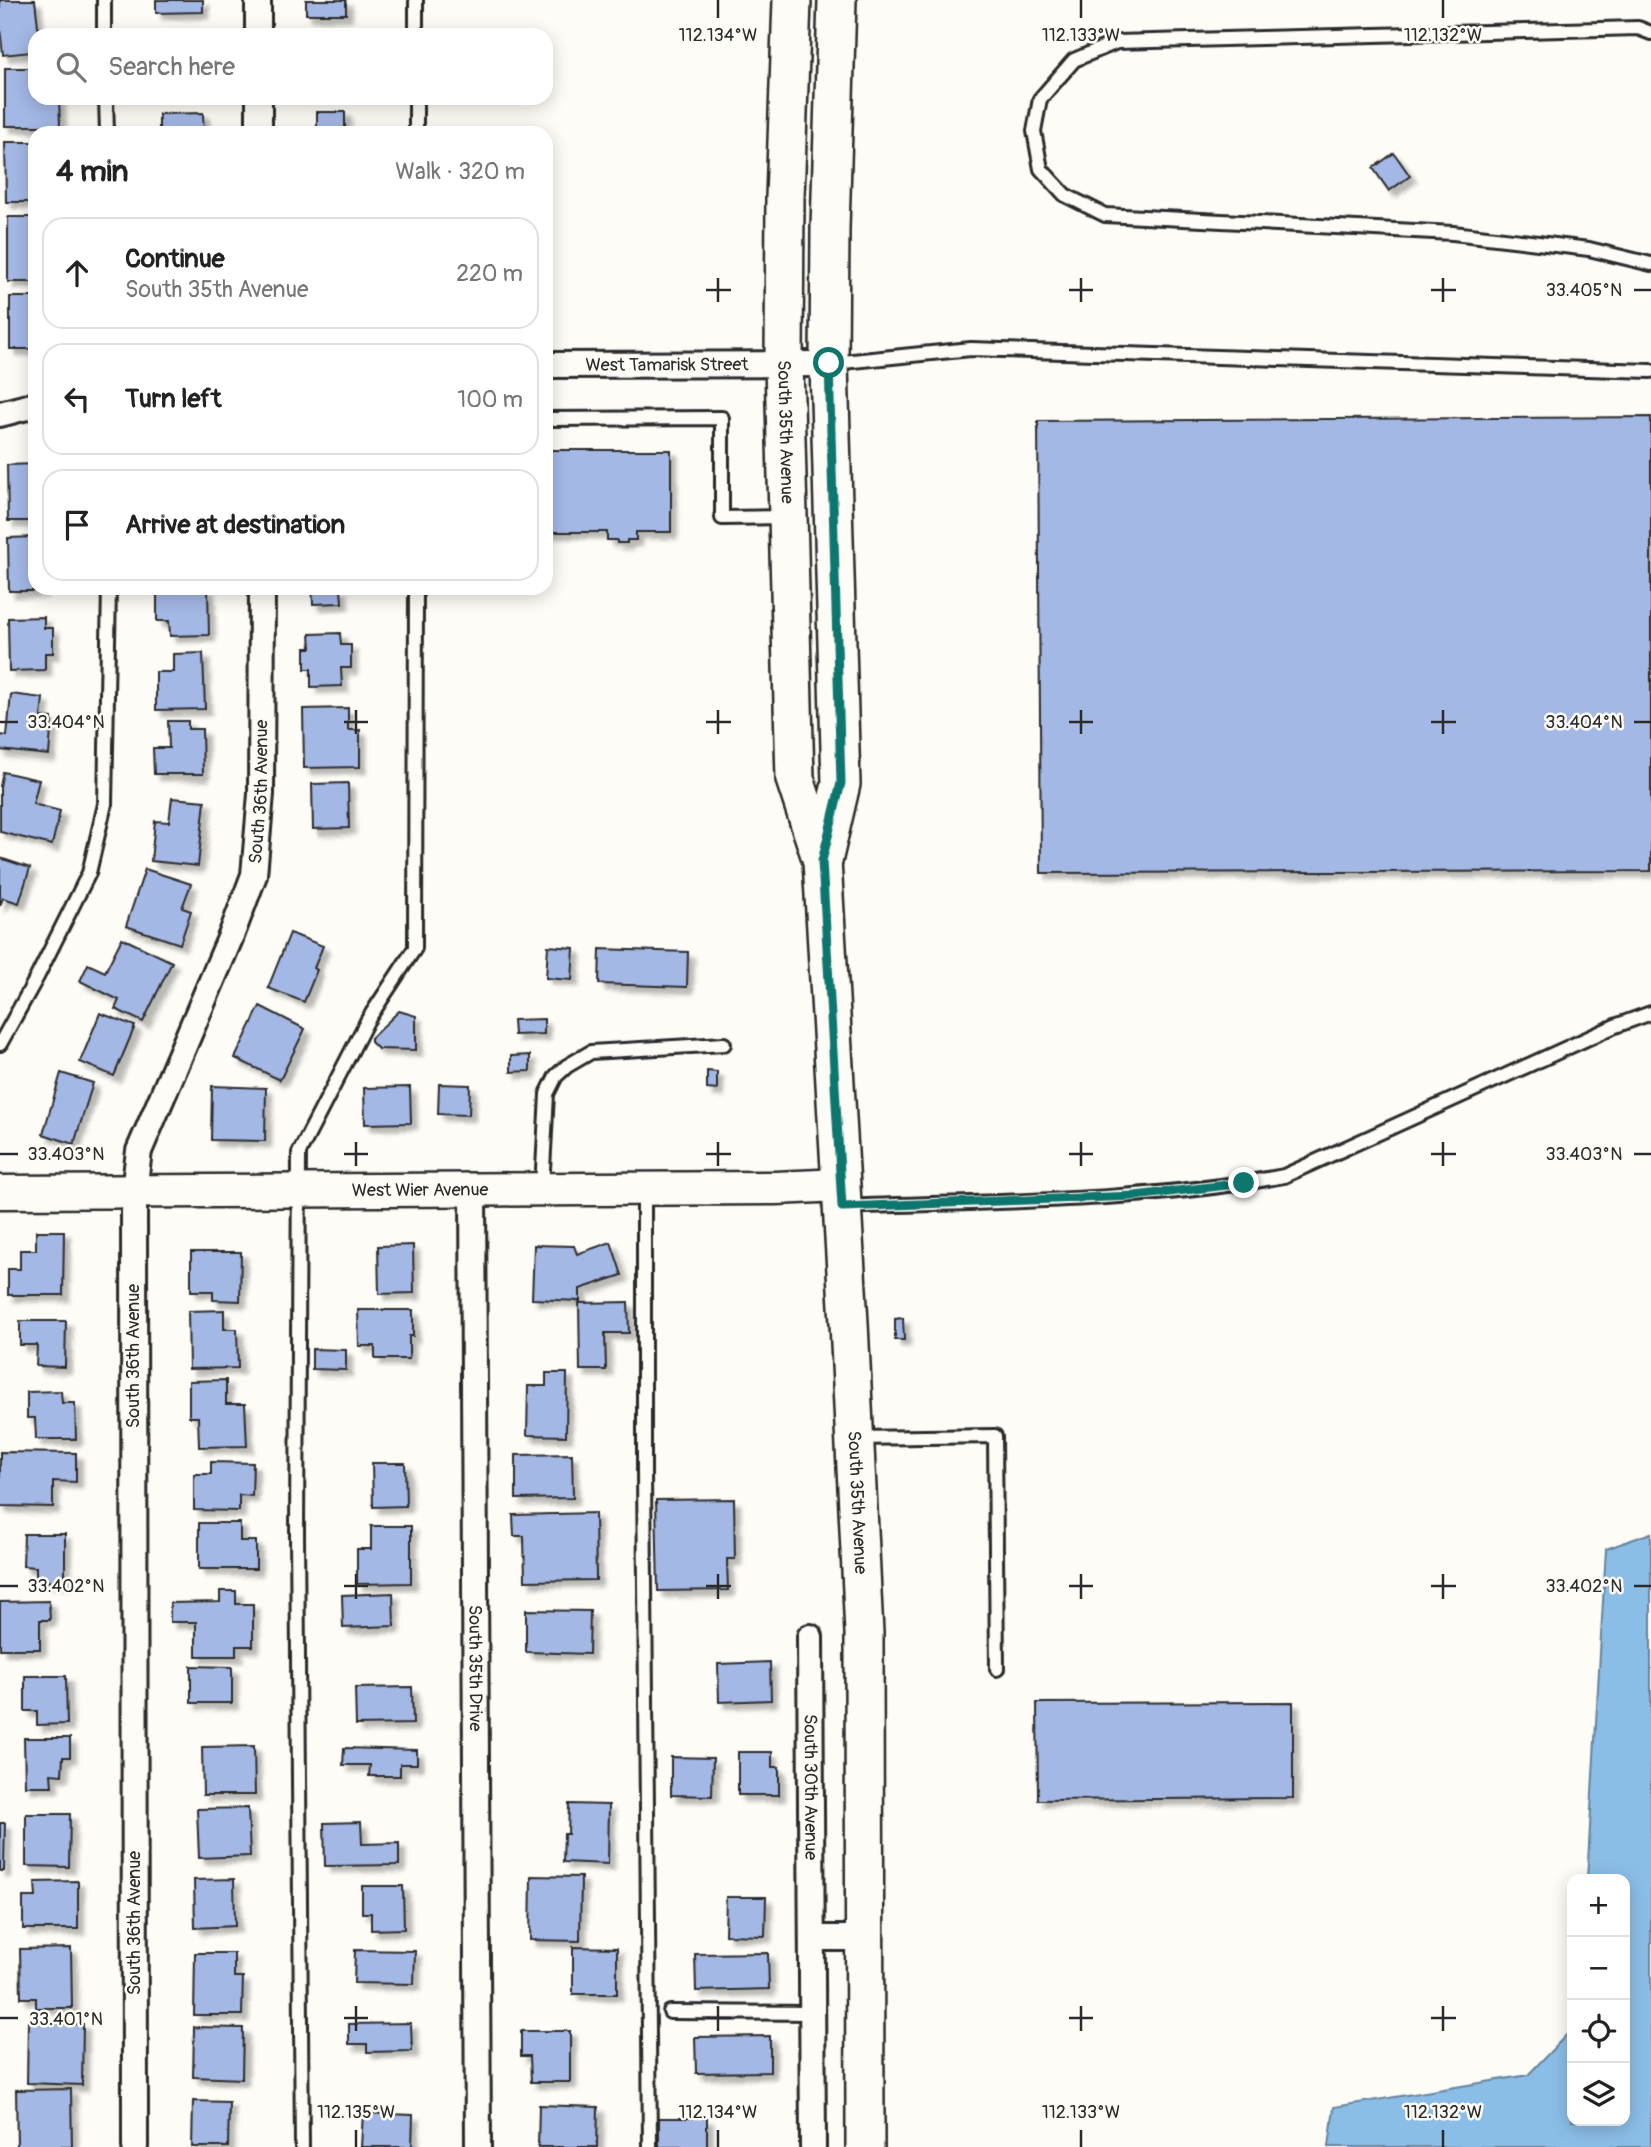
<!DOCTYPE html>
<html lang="en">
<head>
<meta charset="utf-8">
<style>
  body { margin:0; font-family:Pangolin,sans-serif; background:#f2f2f2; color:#222 }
  .controls { position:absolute; right:21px; bottom:21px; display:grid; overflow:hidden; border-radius:14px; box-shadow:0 4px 18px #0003 }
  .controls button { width:63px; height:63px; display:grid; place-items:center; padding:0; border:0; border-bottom:2px solid #e0e0e0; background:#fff; color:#222; font:35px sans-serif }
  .stop { position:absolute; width:21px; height:21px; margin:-16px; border:5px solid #0f766e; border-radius:50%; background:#fff }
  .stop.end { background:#0f766e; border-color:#fff; box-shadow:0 2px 7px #0008 }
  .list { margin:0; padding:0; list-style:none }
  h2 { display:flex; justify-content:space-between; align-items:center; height:91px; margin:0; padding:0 28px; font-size:30px }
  h2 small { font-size:23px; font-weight:400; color:#767676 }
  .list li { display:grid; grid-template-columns:46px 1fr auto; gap:21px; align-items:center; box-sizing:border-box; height:112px; margin:0 14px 14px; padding:0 14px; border:2px solid #e0e0e0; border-radius:21px }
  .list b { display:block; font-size:26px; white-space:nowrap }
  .list p { margin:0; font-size:23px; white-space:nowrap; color:#767676 }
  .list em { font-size:23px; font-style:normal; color:#767676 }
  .icon { flex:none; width:38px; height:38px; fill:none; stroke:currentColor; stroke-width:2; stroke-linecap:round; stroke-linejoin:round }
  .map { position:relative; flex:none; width:1651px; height:2147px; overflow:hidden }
  .search { position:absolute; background:#fff; box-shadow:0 4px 18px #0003; left:28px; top:28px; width:525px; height:77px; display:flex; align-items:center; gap:18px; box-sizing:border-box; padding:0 24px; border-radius:21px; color:#767676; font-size:26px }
  .panel { position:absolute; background:#fff; box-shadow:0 4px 18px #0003; left:28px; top:126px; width:525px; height:469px; border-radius:21px }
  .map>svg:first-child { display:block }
  .water { fill:#8bbee7; stroke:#65839c; stroke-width:2 }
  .building { fill:#a4b8e6; stroke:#2b2b2b; stroke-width:2; filter:url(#shadow) }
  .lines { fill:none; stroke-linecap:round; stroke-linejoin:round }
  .service-casing { stroke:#2b2b2b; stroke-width:18 }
  .minor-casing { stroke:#2b2b2b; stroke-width:30 }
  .tertiary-casing { stroke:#2b2b2b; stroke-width:37 }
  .secondary-casing { stroke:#2b2b2b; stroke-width:42 }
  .service { stroke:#fdfcf7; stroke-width:12 }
  .minor { stroke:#fdfcf7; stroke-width:24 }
  .tertiary { stroke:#fdfcf7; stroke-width:32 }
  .secondary { stroke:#fdfcf7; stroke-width:37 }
  .route { stroke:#0f766e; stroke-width:9 }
  .ticks { fill:none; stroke:#2b2b2b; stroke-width:2.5 }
  .labels { text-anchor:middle; stroke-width:5; stroke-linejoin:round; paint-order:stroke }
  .street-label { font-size:18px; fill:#2b2b2b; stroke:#fdfcf7 }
  .ticks-label { font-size:18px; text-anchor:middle; fill:#2b2b2b; stroke:#fdfcf7; stroke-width:5; stroke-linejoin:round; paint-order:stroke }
</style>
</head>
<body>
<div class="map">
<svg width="1651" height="2147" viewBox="0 0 1651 2147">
  <defs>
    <filter id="shadow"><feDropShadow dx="6" dy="6" stdDeviation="2" flood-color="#0004"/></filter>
  </defs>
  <rect width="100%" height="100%" fill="#fdfcf7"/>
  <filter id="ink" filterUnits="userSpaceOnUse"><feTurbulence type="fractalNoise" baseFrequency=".0143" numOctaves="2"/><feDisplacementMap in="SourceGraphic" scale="14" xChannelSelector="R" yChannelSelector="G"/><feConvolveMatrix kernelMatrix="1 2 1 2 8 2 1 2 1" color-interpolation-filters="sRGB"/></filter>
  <g filter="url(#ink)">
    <path class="water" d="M 1651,1533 L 1651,2147 L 1329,2147 L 1334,2107 L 1528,2075 L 1572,2029 L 1572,2121 L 1625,2121 L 1625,1879 L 1587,1879 L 1606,1549 Z"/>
    <g class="building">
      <path d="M 0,0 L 35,0 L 39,35 L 35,35 L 35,58 L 32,58 L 31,52 L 3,55 L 0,28 Z"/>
      <path d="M 156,0 L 203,0 L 203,12 L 156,13 Z"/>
      <rect x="306" y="0" width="40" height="14"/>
      <path d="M 5,68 L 35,68 L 35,98 L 59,98 L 60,126 L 5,126 Z"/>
      <path d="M 317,112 L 345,112 L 345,132 L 355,131 L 355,133 L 317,133 Z"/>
      <path d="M 203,113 L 204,133 L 159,133 L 159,114 Z"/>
      <path d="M 5,142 L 35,142 L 35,202 L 6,202 Z"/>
      <path d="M 1394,153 L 1410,176 L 1389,191 L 1373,168 Z"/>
      <rect x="8" y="217" width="27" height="65"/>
      <rect x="10" y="297" width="25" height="52"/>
      <path d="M 1651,417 L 1651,871 L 1041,873 L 1038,421 Z"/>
      <path d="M 547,450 L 671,450 L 671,532 L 636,532 L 636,540 L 627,540 L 627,543 L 617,543 L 617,540 L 607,540 L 607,532 L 547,532 Z"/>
      <path d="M 35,464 L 35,521 L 8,521 L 7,465 Z"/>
      <path d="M 35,537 L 35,588 L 41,588 L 41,591 L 9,591 L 8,538 Z"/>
      <path d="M 157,588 L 208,588 L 209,635 L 170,636 L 169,621 L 157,621 Z"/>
      <path d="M 312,588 L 341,588 L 342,603 L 313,604 Z"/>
      <path d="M 44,617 L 44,628 L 53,628 L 53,653 L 45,653 L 45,670 L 9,671 L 8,618 Z"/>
      <path d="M 340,633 L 341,645 L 351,645 L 351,668 L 341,668 L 342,686 L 311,687 L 311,669 L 305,669 L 305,648 L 311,648 L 310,634 Z"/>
      <path d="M 203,653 L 205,709 L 156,710 L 156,672 L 173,672 L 173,654 Z"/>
      <path d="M 11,694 L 43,698 L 41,717 L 52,718 L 49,755 L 0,750 L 0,735 L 7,736 Z"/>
      <path d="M 348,708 L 348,730 L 360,730 L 360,767 L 304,768 L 303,709 Z"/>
      <path d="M 168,721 L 188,721 L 188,729 L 202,729 L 203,774 L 154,774 L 153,748 L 169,748 Z"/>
      <path d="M 3,772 L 39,780 L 33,804 L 60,811 L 52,845 L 0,832 L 0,786 Z"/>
      <path d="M 348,783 L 349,828 L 313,829 L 312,784 Z"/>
      <path d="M 172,798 L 205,801 L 198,866 L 151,861 L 155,821 L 169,822 Z"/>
      <path d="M 0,858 L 30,868 L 19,903 L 3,898 L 0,906 Z"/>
      <path d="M 145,869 L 191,884 L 182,908 L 191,911 L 180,944 L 126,926 Z"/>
      <path d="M 290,933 L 323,946 L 314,968 L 317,970 L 304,1002 L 268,988 Z"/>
      <path d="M 122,938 L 172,962 L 143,1022 L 115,1009 L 119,1000 L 80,981 L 88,964 L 105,972 Z"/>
      <path d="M 548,946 L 574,948 L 572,980 L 546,978 Z"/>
      <path d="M 600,949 L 688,952 L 687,987 L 599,984 Z"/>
      <path d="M 260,1006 L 305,1029 L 280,1080 L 235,1058 Z"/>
      <path d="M 399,1011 L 416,1016 L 416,1050 L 378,1049 L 371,1042 L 371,1038 Z"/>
      <path d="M 100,1013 L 135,1026 L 114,1076 L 80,1062 Z"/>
      <path d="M 544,1019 L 544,1034 L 514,1035 L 513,1020 Z"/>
      <path d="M 530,1055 L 530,1071 L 511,1072 L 511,1056 Z"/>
      <path d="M 707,1071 L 717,1072 L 717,1090 L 707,1089 Z"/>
      <path d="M 61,1073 L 93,1083 L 74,1144 L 43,1134 Z"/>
      <path d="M 439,1084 L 470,1085 L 469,1115 L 438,1114 Z"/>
      <path d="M 212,1086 L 266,1088 L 265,1141 L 211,1140 Z"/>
      <path d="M 410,1087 L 411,1123 L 365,1124 L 364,1088 Z"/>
      <path d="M 36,1231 L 64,1231 L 63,1295 L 8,1295 L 8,1269 L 20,1269 L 20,1250 L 36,1250 Z"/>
      <path d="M 611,1242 L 622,1275 L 580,1289 L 580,1301 L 532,1299 L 534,1245 L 574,1246 L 577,1254 Z"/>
      <path d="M 413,1245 L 414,1293 L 379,1294 L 378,1246 Z"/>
      <path d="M 191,1252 L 241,1252 L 240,1301 L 213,1300 L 213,1291 L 191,1291 Z"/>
      <path d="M 628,1302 L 629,1333 L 605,1333 L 606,1370 L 580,1370 L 579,1303 Z"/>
      <path d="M 224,1310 L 224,1329 L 237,1329 L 238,1368 L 189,1369 L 188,1311 Z"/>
      <path d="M 358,1310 L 413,1310 L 413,1336 L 409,1336 L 409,1359 L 375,1359 L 375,1346 L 359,1346 Z"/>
      <path d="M 903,1318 L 904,1340 L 895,1340 L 895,1319 Z"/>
      <path d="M 20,1321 L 66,1321 L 65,1367 L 36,1366 L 37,1345 L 20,1345 Z"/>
      <path d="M 312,1349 L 346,1350 L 346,1370 L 312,1369 Z"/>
      <path d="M 546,1373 L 567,1373 L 566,1436 L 527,1435 L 528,1386 L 546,1386 Z"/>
      <path d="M 226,1380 L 226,1404 L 245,1404 L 247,1446 L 199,1447 L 198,1417 L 189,1417 L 189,1381 Z"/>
      <path d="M 61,1391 L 62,1403 L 75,1403 L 76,1439 L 36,1439 L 35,1418 L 27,1418 L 27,1392 Z"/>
      <path d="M 0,1452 L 76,1453 L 76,1482 L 53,1481 L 53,1507 L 0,1506 Z"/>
      <path d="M 572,1454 L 573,1498 L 516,1499 L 516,1455 Z"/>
      <path d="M 211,1462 L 253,1463 L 252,1496 L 239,1495 L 239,1511 L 194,1510 L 194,1474 L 211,1474 Z"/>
      <path d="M 372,1463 L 405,1463 L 406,1506 L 373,1507 Z"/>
      <path d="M 734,1499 L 735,1559 L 727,1559 L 728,1590 L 658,1591 L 656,1500 Z"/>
      <path d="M 595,1513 L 596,1580 L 525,1581 L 524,1536 L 514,1536 L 513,1515 Z"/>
      <path d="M 199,1523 L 240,1523 L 240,1541 L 256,1541 L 256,1569 L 199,1569 Z"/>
      <path d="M 371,1526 L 411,1526 L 411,1583 L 357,1584 L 357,1549 L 371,1549 Z"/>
      <path d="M 24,1534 L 65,1534 L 65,1582 L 36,1581 L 36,1567 L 23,1566 Z"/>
      <path d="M 220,1591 L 236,1591 L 236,1604 L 253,1604 L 253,1646 L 236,1646 L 236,1656 L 196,1656 L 196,1622 L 170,1622 L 170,1603 L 220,1602 Z"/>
      <path d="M 393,1593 L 394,1626 L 343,1628 L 342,1595 Z"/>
      <path d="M 49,1601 L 50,1620 L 40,1620 L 40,1649 L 0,1649 L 0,1602 Z"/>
      <path d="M 526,1610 L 590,1611 L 589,1654 L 526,1652 Z"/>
      <path d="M 770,1662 L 771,1700 L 719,1702 L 718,1664 Z"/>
      <path d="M 191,1666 L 232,1667 L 232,1703 L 191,1703 Z"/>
      <path d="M 25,1676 L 66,1676 L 67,1724 L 37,1725 L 37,1711 L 25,1711 Z"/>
      <path d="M 412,1687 L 413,1724 L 356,1725 L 355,1688 Z"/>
      <path d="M 1293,1702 L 1293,1798 L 1038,1800 L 1037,1703 Z"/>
      <path d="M 24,1738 L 70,1738 L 70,1757 L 63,1757 L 62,1775 L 51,1774 L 52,1786 L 25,1786 Z"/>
      <path d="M 254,1746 L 255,1795 L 203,1795 L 202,1747 Z"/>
      <path d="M 344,1748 L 417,1750 L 417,1764 L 400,1764 L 400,1776 L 369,1776 L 370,1765 L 343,1765 Z"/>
      <path d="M 738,1752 L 772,1752 L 772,1767 L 779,1767 L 779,1795 L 738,1795 Z"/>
      <path d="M 671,1757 L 713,1758 L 712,1796 L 671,1795 Z"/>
      <path d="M 569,1804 L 609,1805 L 608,1864 L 563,1862 L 564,1834 L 568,1834 Z"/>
      <path d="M 248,1808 L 250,1856 L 199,1858 L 197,1809 Z"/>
      <path d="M 26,1814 L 70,1814 L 69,1867 L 26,1866 Z"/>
      <path d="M 361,1822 L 362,1844 L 399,1843 L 399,1865 L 325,1866 L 324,1823 Z"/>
      <path d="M 0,1823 L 5,1823 L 4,1871 L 0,1871 Z"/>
      <path d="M 531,1876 L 581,1877 L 580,1941 L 530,1940 Z"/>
      <path d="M 234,1879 L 235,1926 L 195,1928 L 194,1880 Z"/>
      <path d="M 78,1881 L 78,1929 L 23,1929 L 23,1897 L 36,1897 L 35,1882 Z"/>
      <path d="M 362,1886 L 403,1886 L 404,1929 L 371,1930 L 371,1913 L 362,1913 Z"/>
      <path d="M 726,1897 L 766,1897 L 765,1936 L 725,1935 Z"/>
      <path d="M 573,1947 L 617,1948 L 617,1994 L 573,1994 Z"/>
      <path d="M 71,1948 L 72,2008 L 36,2008 L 36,1998 L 21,1998 L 20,1949 Z"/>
      <path d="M 355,1950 L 415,1951 L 414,1984 L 354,1983 Z"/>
      <path d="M 195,1953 L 234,1953 L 234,1977 L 243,1977 L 242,2015 L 194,2015 Z"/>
      <path d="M 768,1953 L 769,1989 L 696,1991 L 695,1954 Z"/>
      <path d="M 28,2022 L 83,2024 L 82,2085 L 27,2083 Z"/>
      <path d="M 411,2023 L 412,2051 L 367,2052 L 367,2044 L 349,2044 L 349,2024 Z"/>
      <path d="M 194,2027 L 243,2028 L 242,2079 L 193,2077 Z"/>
      <path d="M 521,2031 L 570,2031 L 570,2082 L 531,2082 L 530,2056 L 521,2056 Z"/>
      <path d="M 770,2036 L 770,2072 L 696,2073 L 695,2037 Z"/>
      <path d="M 71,2089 L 72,2147 L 17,2147 L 16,2090 Z"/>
      <path d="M 193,2101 L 229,2102 L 228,2147 L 192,2147 Z"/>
      <path d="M 539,2105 L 598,2107 L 597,2147 L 538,2147 Z"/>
      <path d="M 363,2113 L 413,2115 L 412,2147 L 361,2147 Z"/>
      <rect x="659" y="2118" width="48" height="29"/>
    </g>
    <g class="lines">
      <defs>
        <g id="service">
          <path d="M 104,0 L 104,35"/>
          <path d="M 416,0 L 416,35"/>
          <path d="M 1651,33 L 1638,28 L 1117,42 L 1074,60 L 1040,99 L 1034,131 L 1041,169 L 1065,195 L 1105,215 L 1453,233 L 1589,249 L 1651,264"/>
          <path d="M 106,98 L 107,133"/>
          <path d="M 416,98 L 416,133"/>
          <path d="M 833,363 L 971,349 L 1651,371"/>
          <path d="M 546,419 L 722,418 L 722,518 L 785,517"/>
          <path d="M 0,1044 L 37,977 L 89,873 L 105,804 L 109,588"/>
          <path d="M 542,1188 L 547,1094 L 556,1076 L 567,1066 L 591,1052 L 724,1044"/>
          <path d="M 644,1188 L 644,1472 L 650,2147"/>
          <path d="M 844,1207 C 991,1201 1139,1203 1284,1176 L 1615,1026 L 1651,1013"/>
          <path d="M 856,1438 L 995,1436 L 997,1669"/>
          <path d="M 670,2012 L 812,2013"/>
          <path d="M 302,2147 L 297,1534 L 299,1153 L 367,1021 L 415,948 L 416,588"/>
        </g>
        <g id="minor">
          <path d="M 258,0 L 258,35"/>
          <path d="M 259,98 L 259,133"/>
          <path id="s1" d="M 546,365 L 829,364"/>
          <path d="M 0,414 L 35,405"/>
          <path id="s2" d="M 473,1188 L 478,2147"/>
          <path id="s3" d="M 810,1637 L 813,2147"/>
          <path d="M 812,1938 L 864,1938"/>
          <path id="s4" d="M 135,2147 L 134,1191 L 139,1151 L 231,936 L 254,875 L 261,794 L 262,588"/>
        </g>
        <g id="tertiary">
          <path id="s5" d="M 0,1192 L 776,1188 L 841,1185"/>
        </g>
        <g id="secondary">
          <path id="s6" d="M 792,0 L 785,198 L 784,364 L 795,779 L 822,861 L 849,1323 L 864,1633 L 865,2147"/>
          <path d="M 823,861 L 841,784 L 829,364 L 830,228 L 837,0"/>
        </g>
      </defs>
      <use href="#service" class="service-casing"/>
      <use href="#minor" class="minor-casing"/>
      <use href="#tertiary" class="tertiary-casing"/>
      <use href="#secondary" class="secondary-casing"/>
      <use href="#service" class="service"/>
      <use href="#minor" class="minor"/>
      <use href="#tertiary" class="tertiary"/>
      <use href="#secondary" class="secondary"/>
    </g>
  </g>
  <g class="lines" filter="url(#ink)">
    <path class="route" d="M 829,363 L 841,783 L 822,861 L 842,1207 L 1135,1196 L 1244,1183"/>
  </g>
  <path class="ticks" d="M 718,0 L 718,18M 1081,0 L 1081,18M 1443,0 L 1443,18M 718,278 L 718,302M 1081,278 L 1081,302M 1443,278 L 1443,302M 706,290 L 731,290M 1069,290 L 1093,290M 1431,290 L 1456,290M 1634,290 L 1651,290M 356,710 L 356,734M 718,710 L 718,734M 1081,710 L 1081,734M 1443,710 L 1443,734M 0,722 L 18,722M 344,722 L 368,722M 706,722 L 731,722M 1069,722 L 1093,722M 1431,722 L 1456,722M 1634,722 L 1651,722M 356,1142 L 356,1166M 718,1142 L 718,1166M 1081,1142 L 1081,1166M 1443,1142 L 1443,1166M 0,1154 L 18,1154M 344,1154 L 368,1154M 706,1154 L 731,1154M 1069,1154 L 1093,1154M 1431,1154 L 1456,1154M 1634,1154 L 1651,1154M 356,1574 L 356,1599M 718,1574 L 718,1599M 1081,1574 L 1081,1599M 1443,1574 L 1443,1599M 0,1586 L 18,1586M 344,1586 L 368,1586M 706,1586 L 731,1586M 1069,1586 L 1093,1586M 1431,1586 L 1456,1586M 1634,1586 L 1651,1586M 356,2006 L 356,2031M 718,2006 L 718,2031M 1081,2006 L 1081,2031M 1443,2006 L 1443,2031M 0,2018 L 18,2018M 344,2018 L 368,2018M 706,2018 L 731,2018M 1069,2018 L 1093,2018M 1431,2018 L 1456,2018M 356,2130 L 356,2147M 718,2130 L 718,2147M 1081,2130 L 1081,2147M 1443,2130 L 1443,2147"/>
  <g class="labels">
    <g class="street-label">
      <text dy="6" stroke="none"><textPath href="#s1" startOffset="121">West Tamarisk Street</textPath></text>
      <text dy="6" stroke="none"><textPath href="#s6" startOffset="432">South 35th Avenue</textPath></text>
      <text dy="6" stroke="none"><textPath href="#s4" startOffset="1379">South 36th Avenue</textPath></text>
      <text dy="6" stroke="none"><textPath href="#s5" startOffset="420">West Wier Avenue</textPath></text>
      <text transform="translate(133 1356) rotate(-90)" y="6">South 36th Avenue</text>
      <text dy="6" stroke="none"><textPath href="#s6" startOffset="1508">South 35th Avenue</textPath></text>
      <text dy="6" stroke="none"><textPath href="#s2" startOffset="480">South 35th Drive</textPath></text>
      <text dy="6" stroke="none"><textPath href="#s3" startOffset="150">South 30th Avenue</textPath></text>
      <text transform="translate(134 1923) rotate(-90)" y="6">South 36th Avenue</text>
    </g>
  </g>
  <g class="ticks-label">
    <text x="718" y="41">112.134°W</text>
    <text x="1081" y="41">112.133°W</text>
    <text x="1443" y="41">112.132°W</text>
    <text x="1584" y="296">33.405°N</text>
    <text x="66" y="728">33.404°N</text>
    <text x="1584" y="728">33.404°N</text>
    <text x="66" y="1160">33.403°N</text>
    <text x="1584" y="1160">33.403°N</text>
    <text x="66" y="1592">33.402°N</text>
    <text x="1584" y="1592">33.402°N</text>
    <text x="66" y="2025">33.401°N</text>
    <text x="356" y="2118">112.135°W</text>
    <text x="718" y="2118">112.134°W</text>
    <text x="1081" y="2118">112.133°W</text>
    <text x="1443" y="2118">112.132°W</text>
  </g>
</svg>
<div class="controls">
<button>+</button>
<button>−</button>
<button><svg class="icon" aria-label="locate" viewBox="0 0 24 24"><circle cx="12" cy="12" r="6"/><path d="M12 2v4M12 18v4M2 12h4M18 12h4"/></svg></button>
<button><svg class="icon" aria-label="layers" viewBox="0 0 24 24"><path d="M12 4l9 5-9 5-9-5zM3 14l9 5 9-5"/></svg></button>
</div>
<div class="stop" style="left:829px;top:363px"></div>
<div class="stop end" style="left:1244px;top:1183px"></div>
<div class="search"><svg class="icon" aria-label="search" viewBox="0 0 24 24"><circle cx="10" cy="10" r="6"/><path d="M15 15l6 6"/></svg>Search here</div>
<section class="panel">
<h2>4 min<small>Walk · 320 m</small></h2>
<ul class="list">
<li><svg class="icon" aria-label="ahead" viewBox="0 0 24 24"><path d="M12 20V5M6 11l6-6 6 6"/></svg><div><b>Continue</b><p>South 35th Avenue</p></div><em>220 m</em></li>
<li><svg class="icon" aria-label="left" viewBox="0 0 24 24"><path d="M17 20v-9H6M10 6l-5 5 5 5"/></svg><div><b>Turn left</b></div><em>100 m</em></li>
<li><svg class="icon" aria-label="arrive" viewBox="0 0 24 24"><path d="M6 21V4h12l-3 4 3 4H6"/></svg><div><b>Arrive at destination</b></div></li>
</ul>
</section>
</div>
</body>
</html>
